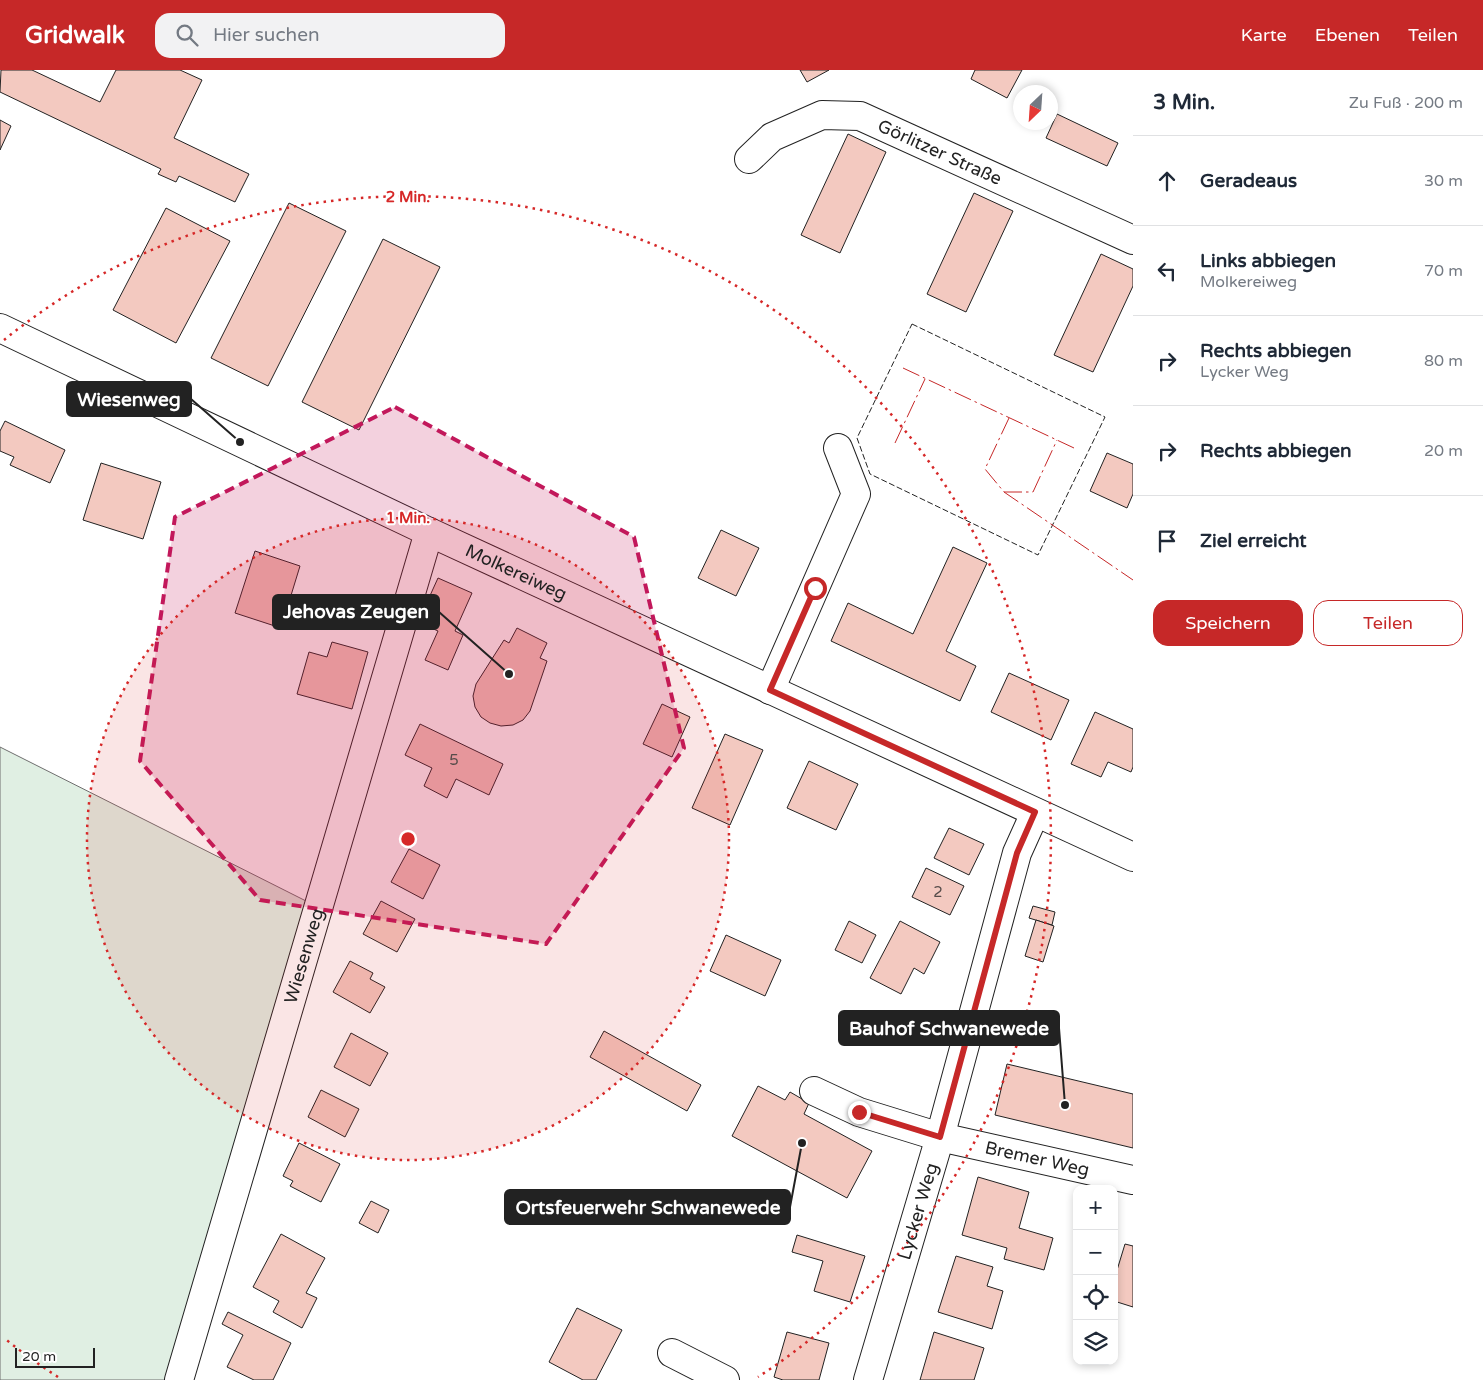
<!DOCTYPE html>
<html lang="de">
<head>
<meta charset="utf-8">
<style>
  body { margin:0; font-family:"Varela Round",sans-serif; background:#f2f2f3; color:#1f2937 }
  .controls { position:absolute; right:15px; bottom:15px; display:grid; overflow:hidden; border-radius:10px; box-shadow:0 2px 8px #0003 }
  .controls button { width:45px; height:45px; display:grid; place-items:center; padding:0; border:0; border-bottom:1px solid #e0e1e3; background:#fff; color:#1f2937; font:25px sans-serif }
  .compass { position:absolute; left:1013px; top:15px; width:45px; height:45px; border-radius:50%; background:#fff; box-shadow:0 2px 8px #0003; rotate:205deg }
  .scale { position:absolute; left:15px; bottom:12px; width:80px; box-sizing:border-box; padding-left:5px; border:2px solid #222; border-top:0; font-size:14px; line-height:18px; white-space:nowrap; color:#222; -webkit-text-stroke:4px #fff; paint-order:stroke }
  .stop { position:absolute; width:15px; height:15px; margin:-11px; border:4px solid #c62828; border-radius:50%; background:#fff }
  .stop.end { background:#c62828; border-color:#fff; box-shadow:0 1px 5px #0008 }
  .list { margin:0; padding:0; list-style:none }
  h2 { display:flex; justify-content:space-between; align-items:center; height:65px; margin:0; padding:0 20px; font-size:21px }
  h2 small { font-size:16px; font-weight:400; color:#747a83 }
  .list li { display:grid; grid-template-columns:32px 1fr auto; gap:15px; align-items:center; box-sizing:border-box; height:90px; padding:0 20px; border-top:1px solid #e0e1e3 }
  .list b { display:block; font-size:19px; white-space:nowrap }
  .list p { margin:0; font-size:16px; white-space:nowrap; color:#747a83 }
  .list em { font-size:16px; font-style:normal; color:#747a83 }
  .actions { display:flex; gap:10px; padding:15px 20px }
  .actions a { flex:1; padding:11px 0; border:1px solid #c62828; border-radius:15px; text-align:center; font-size:18px; color:#c62828 }
  .actions .main { background:#c62828; color:#fff }
  .icon { flex:none; width:28px; height:28px; fill:none; stroke:currentColor; stroke-width:2; stroke-linecap:round; stroke-linejoin:round }
  .map { position:relative; flex:none; width:1133px; height:1310px; overflow:hidden }
  header { display:flex; align-items:center; gap:30px; box-sizing:border-box; height:70px; padding:0 25px; background:#c62828; color:#fff }
  header strong { font-size:24px }
  nav { display:flex; gap:28px; margin-inline-start:auto; font-size:18px }
  .search { width:350px; height:45px; background:#f2f2f3; display:flex; align-items:center; gap:12px; box-sizing:border-box; padding:0 18px; border-radius:15px; color:#747a83; font-size:19px }
  main { display:flex }
  aside { flex:1; background:#fff }
  .map>svg:first-child { display:block }
  .green { fill:#e0efe3; stroke:#6f6f6f }
  .building { fill:#f3c9c0; stroke:#222 }
  .lines { fill:none; stroke-linecap:round; stroke-linejoin:round }
  .minor-casing { stroke:#222; stroke-width:30 }
  .major-casing { stroke:#222; stroke-width:30 }
  .minor { stroke:#fff; stroke-width:28 }
  .major { stroke:#fff; stroke-width:28 }
  .fence { stroke:#222; stroke-width:1; stroke-dasharray:6 2.5; stroke-linecap:butt }
  .power { stroke:#c62828; stroke-width:1; stroke-dasharray:18 4 2.5 4; stroke-linecap:butt }
  .route { stroke:#c62828; stroke-width:6 }
  .marked { fill:#c2185b; fill-opacity:0.2; stroke:#c2185b; stroke-width:4; stroke-dasharray:10 6; stroke-linejoin:round }
  .ring { fill:none; stroke:#d62828; stroke-width:2.5; stroke-dasharray:2.5 5 }
  .labels { text-anchor:middle; stroke-width:4; stroke-linejoin:round; paint-order:stroke }
  .number-label { font-size:15px; fill:#564c4a }
  .street-label { font-size:18px; fill:#222; stroke:#fff }
  .centre { fill:#d62828; stroke:#fff; stroke-width:2.5 }
  .ring-label { font-size:15px; text-anchor:middle; font-weight:bold; fill:#d62828; stroke:#fff; stroke-width:4; stroke-linejoin:round; paint-order:stroke }
  .leader { fill:none; stroke:#222; stroke-width:2 }
  .callout-dot { fill:#222; stroke:#fff; stroke-width:2 }
  .callout { fill:#222; stroke:#222; stroke-width:2 }
  .callout-label { font-size:19px; text-anchor:middle; font-weight:bold; fill:#fff }
</style>
</head>
<body>
<header>
<strong>Gridwalk</strong>
<div class="search"><svg class="icon" aria-label="search" viewBox="0 0 24 24"><circle cx="10" cy="10" r="6"/><path d="M15 15l6 6"/></svg>Hier suchen</div>
<nav><a>Karte</a><a>Ebenen</a><a>Teilen</a></nav>
</header>
<main>
<div class="map">
<svg width="1133" height="1310" viewBox="0 0 1133 1310">
  <rect width="100%" height="100%" fill="#fff"/>
  <path class="green" d="M 0,677 L 310,833 L 165,1310 L 0,1310 Z"/>
  <g class="building">
    <path d="M 1,0 L 32,0 L 100,32 L 116,0 L 180,0 L 202,10 L 174,68 L 249,104 L 235,132 L 179,106 L 176,112 L 158,104 L 161,99 L 0,22 Z"/>
    <path d="M 800,0 L 829,0 L 807,12 Z"/>
    <path d="M 975,0 L 1022,0 L 1007,28 L 971,9 Z"/>
    <path d="M 1057,44 L 1118,73 L 1107,96 L 1046,68 Z"/>
    <path d="M 0,50 L 11,56 L 0,80 Z"/>
    <path d="M 848,64 L 886,82 L 840,183 L 801,165 Z"/>
    <path d="M 974,123 L 1013,141 L 966,242 L 927,224 Z"/>
    <path d="M 289,133 L 346,161 L 268,316 L 211,288 Z"/>
    <path d="M 166,138 L 230,171 L 176,273 L 113,240 Z"/>
    <path d="M 383,169 L 440,197 L 359,360 L 302,332 Z"/>
    <path d="M 1101,184 L 1133,199 L 1133,216 L 1093,302 L 1054,285 Z"/>
    <path d="M 5,351 L 65,380 L 50,413 L 10,395 L 14,387 L 0,381 L 0,361 Z"/>
    <path d="M 1107,383 L 1133,394 L 1133,424 L 1127,438 L 1090,421 Z"/>
    <path d="M 101,393 L 161,412 L 143,469 L 83,450 Z"/>
    <path d="M 721,460 L 759,478 L 736,526 L 698,508 Z"/>
    <path d="M 953,477 L 987,493 L 946,581 L 976,596 L 960,631 L 831,571 L 848,533 L 913,564 Z"/>
    <path d="M 255,481 L 300,496 L 281,558 L 235,543 Z"/>
    <path d="M 438,508 L 472,523 L 455,561 L 463,565 L 448,600 L 425,590 L 438,561 L 418,552 Z"/>
    <path d="M 517,558 L 547,573 L 540,588 L 547,591 L 530,641 L 523,650 L 513,655 L 501,656 L 490,653 L 481,647 L 475,637 L 473,626 L 476,614 L 504,570 L 509,573 Z"/>
    <path d="M 332,572 L 368,582 L 352,639 L 297,624 L 309,582 L 327,587 Z"/>
    <path d="M 1009,603 L 1069,630 L 1051,670 L 991,642 Z"/>
    <path d="M 662,634 L 690,647 L 672,687 L 643,674 Z"/>
    <path d="M 1095,642 L 1133,659 L 1133,697 L 1131,702 L 1108,692 L 1101,707 L 1071,694 Z"/>
    <path d="M 420,654 L 503,694 L 489,725 L 456,709 L 447,728 L 424,716 L 432,698 L 405,685 Z"/>
    <path d="M 725,664 L 763,680 L 730,755 L 692,738 Z"/>
    <path d="M 809,691 L 858,714 L 836,760 L 787,738 Z"/>
    <path d="M 949,758 L 984,774 L 969,805 L 934,788 Z"/>
    <path d="M 409,779 L 440,795 L 423,829 L 391,812 Z"/>
    <path d="M 926,798 L 964,816 L 950,845 L 912,827 Z"/>
    <path d="M 381,831 L 415,849 L 397,882 L 363,864 Z"/>
    <path d="M 1033,836 L 1055,842 L 1052,855 L 1029,848 Z"/>
    <path d="M 1036,850 L 1054,856 L 1043,892 L 1025,886 Z"/>
    <path d="M 849,851 L 876,865 L 862,893 L 835,880 Z"/>
    <path d="M 900,851 L 940,872 L 924,904 L 914,898 L 901,924 L 870,908 Z"/>
    <path d="M 726,865 L 781,890 L 765,926 L 710,901 Z"/>
    <path d="M 350,891 L 373,903 L 370,909 L 385,917 L 370,943 L 333,922 Z"/>
    <path d="M 604,961 L 701,1015 L 687,1041 L 590,987 Z"/>
    <path d="M 351,963 L 388,983 L 370,1016 L 334,997 Z"/>
    <path d="M 1007,994 L 1133,1024 L 1133,1078 L 995,1045 Z"/>
    <path d="M 758,1016 L 785,1030 L 790,1022 L 809,1033 L 804,1044 L 872,1081 L 847,1128 L 732,1066 Z"/>
    <path d="M 321,1020 L 359,1039 L 345,1067 L 308,1047 Z"/>
    <path d="M 299,1073 L 340,1094 L 321,1132 L 290,1116 L 293,1111 L 283,1106 Z"/>
    <path d="M 978,1107 L 1029,1122 L 1019,1158 L 1053,1168 L 1044,1200 L 1004,1189 L 1007,1178 L 962,1165 Z"/>
    <path d="M 371,1131 L 389,1140 L 378,1163 L 359,1153 Z"/>
    <path d="M 281,1164 L 325,1188 L 306,1223 L 317,1228 L 302,1258 L 273,1242 L 279,1231 L 253,1217 Z"/>
    <path d="M 797,1165 L 865,1186 L 850,1232 L 814,1221 L 823,1191 L 792,1182 Z"/>
    <path d="M 1125,1174 L 1133,1176 L 1133,1237 L 1114,1231 L 1114,1210 Z"/>
    <path d="M 956,1186 L 993,1197 L 987,1216 L 1003,1221 L 992,1259 L 938,1242 Z"/>
    <path d="M 577,1238 L 622,1260 L 596,1310 L 583,1310 L 549,1292 Z"/>
    <path d="M 228,1242 L 291,1273 L 273,1310 L 254,1310 L 227,1297 L 243,1265 L 222,1254 Z"/>
    <path d="M 787,1262 L 829,1273 L 819,1310 L 783,1310 L 774,1307 Z"/>
    <path d="M 934,1262 L 984,1278 L 974,1310 L 920,1310 Z"/>
  </g>
  <g class="lines">
    <defs>
      <g id="minor">
        <path id="s1" d="M 749,89 L 772,67 L 822,45 L 860,46 L 1133,170"/>
        <path d="M 770,620 L 856,424 L 838,378"/>
        <path id="s2" d="M 814,1021 L 859,1042 L 940,1067 L 1133,1110"/>
        <path d="M 672,1283 L 725,1310"/>
        <path id="s3" d="M 179,1310 L 429,462"/>
        <path id="s4" d="M 868,1310 L 940,1067 L 1017,783 L 1035,743"/>
      </g>
      <g id="major">
        <path id="s5" d="M 0,258 L 429,462 L 1133,787"/>
      </g>
    </defs>
    <use href="#minor" class="minor-casing"/>
    <use href="#major" class="major-casing"/>
    <use href="#minor" class="minor"/>
    <use href="#major" class="major"/>
    <path class="fence" d="M 912,254 L 1105,347 L 1038,485 L 870,404 L 857,368 Z"/>
    <g class="power">
      <path d="M 903,298 L 1074,378"/>
      <path d="M 1009,348 L 985,399 L 1004,422 L 1133,510"/>
      <path d="M 895,373 L 925,309"/>
      <path d="M 1004,422 L 1033,422 L 1057,370"/>
    </g>
  </g>
  <g class="lines">
    <path class="route" d="M 815,518 L 770,620 L 1035,742 L 1017,783 L 940,1067 L 859,1042"/>
  </g>
  <path class="marked" d="M 395,337 L 634,467 L 684,678 L 546,874 L 260,830 L 140,691 L 175,447 Z"/>
  <circle cx="408" cy="769" r="321" fill="#d62828" fill-opacity=".12"/>
  <g class="ring">
    <circle cx="408" cy="769" r="321"/>
    <path d="M58 1307A642 642 0 0 1 4 1268M4 270A642 642 0 1 1 758 1307"/>
  </g>
  <g class="labels">
    <g class="number-label">
      <text x="454" y="695">5</text>
      <text x="938" y="827">2</text>
    </g>
    <g class="street-label">
      <text dy="6" stroke="none"><textPath href="#s1" startOffset="212">Görlitzer Straße</textPath></text>
      <text dy="6" stroke="none"><textPath href="#s5" startOffset="571">Molkereiweg</textPath></text>
      <text dy="6" stroke="none"><textPath href="#s3" startOffset="442">Wiesenweg</textPath></text>
      <text dy="6" stroke="none"><textPath href="#s2" startOffset="234">Bremer Weg</textPath></text>
      <text dy="6" stroke="none"><textPath href="#s4" startOffset="176">Lycker Weg</textPath></text>
    </g>
  </g>
  <circle cx="408" cy="769" r="8" class="centre"/>
  <g class="ring-label">
    <text x="408" y="132">2 Min.</text>
    <text x="408" y="453">1 Min.</text>
  </g>
  <path class="leader" d="M240 372L191 329M509 604L439 542M1065 1035L1059 958M802 1073L790 1137"/>
  <g class="callout-dot">
    <circle cx="240" cy="372" r="5"/>
    <circle cx="509" cy="604" r="5"/>
    <circle cx="1065" cy="1035" r="5"/>
    <circle cx="802" cy="1073" r="5"/>
  </g>
  <g class="callout">
    <rect x="67" y="312" width="124" height="34" rx="5"/>
    <rect x="273" y="525" width="166" height="34" rx="5"/>
    <rect x="839" y="941" width="220" height="34" rx="5"/>
    <rect x="505" y="1120" width="285" height="34" rx="5"/>
  </g>
  <g class="callout-label">
    <text x="129" y="336">Wiesenweg</text>
    <text x="356" y="548">Jehovas Zeugen</text>
    <text x="949" y="965">Bauhof Schwanewede</text>
    <text x="648" y="1144">Ortsfeuerwehr Schwanewede</text>
  </g>
</svg>
<div class="controls">
<button>+</button>
<button>−</button>
<button><svg class="icon" aria-label="locate" viewBox="0 0 24 24"><circle cx="12" cy="12" r="6"/><path d="M12 2v4M12 18v4M2 12h4M18 12h4"/></svg></button>
<button><svg class="icon" aria-label="layers" viewBox="0 0 24 24"><path d="M12 4l9 5-9 5-9-5zM3 14l9 5 9-5"/></svg></button>
</div>
<svg class="compass" viewBox="-18 -18 36 36"><path d="M0-13l5 13h-10z" fill="#e53935"/><path d="M0 13l5-13h-10z" fill="#747a83"/></svg>
<div class="scale">20 m</div>
<div class="stop" style="left:815px;top:518px"></div>
<div class="stop end" style="left:859px;top:1042px"></div>
</div>
<aside>
<h2>3 Min.<small>Zu Fuß · 200 m</small></h2>
<ul class="list">
<li><svg class="icon" aria-label="ahead" viewBox="0 0 24 24"><path d="M12 20V5M6 11l6-6 6 6"/></svg><div><b>Geradeaus</b></div><em>30 m</em></li>
<li><svg class="icon" aria-label="left" viewBox="0 0 24 24"><path d="M17 20v-9H6M10 6l-5 5 5 5"/></svg><div><b>Links abbiegen</b><p>Molkereiweg</p></div><em>70 m</em></li>
<li><svg class="icon" aria-label="right" viewBox="0 0 24 24"><path d="M7 20v-9h11M14 6l5 5-5 5"/></svg><div><b>Rechts abbiegen</b><p>Lycker Weg</p></div><em>80 m</em></li>
<li><svg class="icon" aria-label="right" viewBox="0 0 24 24"><path d="M7 20v-9h11M14 6l5 5-5 5"/></svg><div><b>Rechts abbiegen</b></div><em>20 m</em></li>
<li><svg class="icon" aria-label="arrive" viewBox="0 0 24 24"><path d="M6 21V4h12l-3 4 3 4H6"/></svg><div><b>Ziel erreicht</b></div></li>
</ul>
<div class="actions"><a class="main">Speichern</a><a>Teilen</a></div>
</aside>
</main>
</body>
</html>
